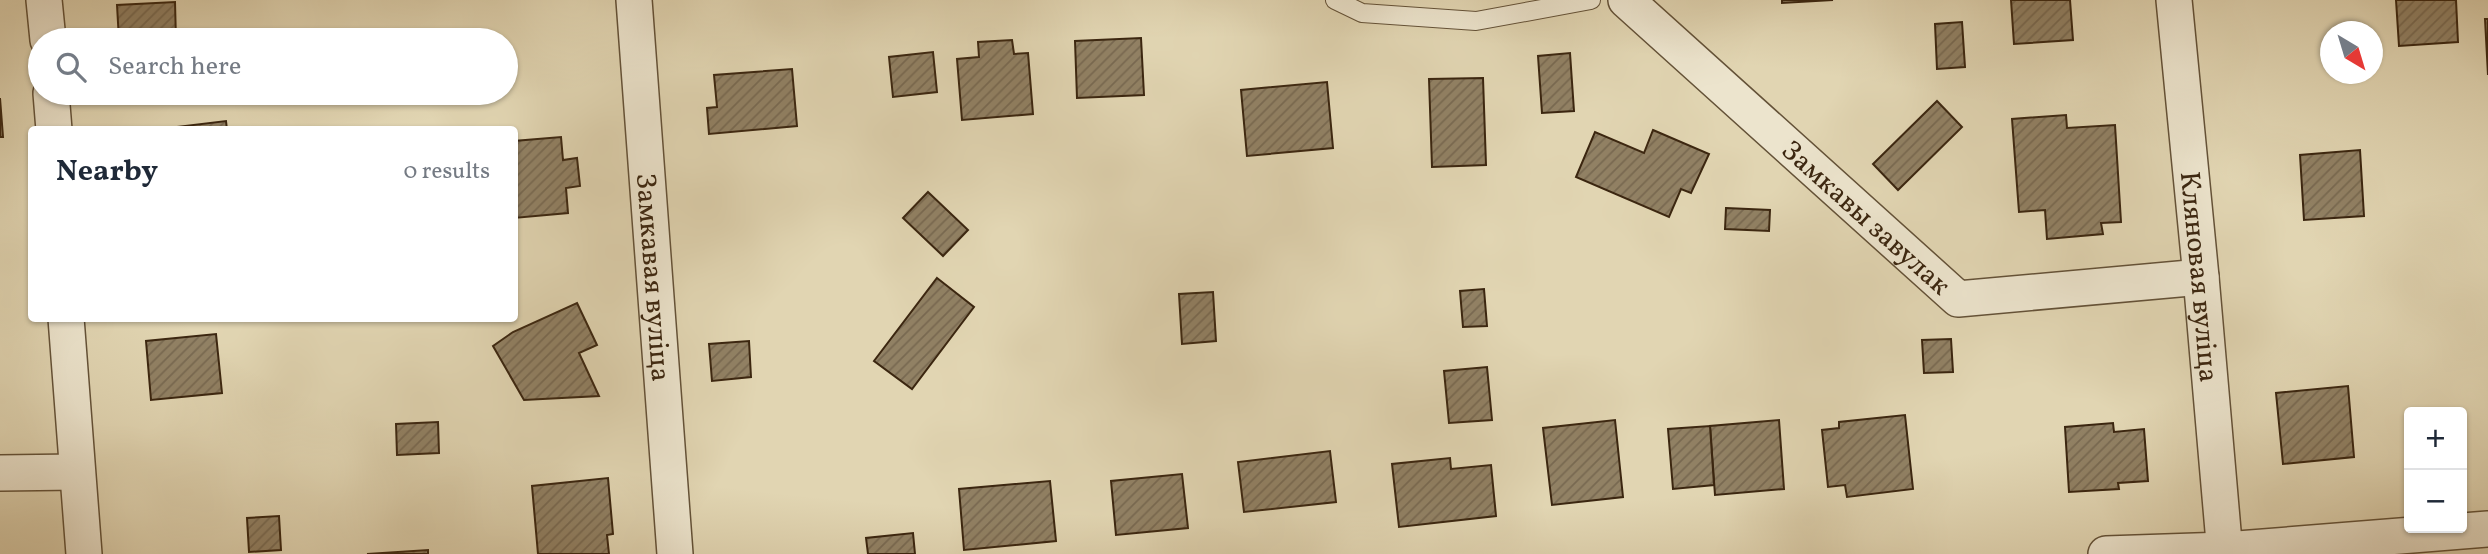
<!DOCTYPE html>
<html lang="en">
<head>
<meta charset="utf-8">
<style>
  body { margin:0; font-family:Vollkorn,serif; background:#f2f2f3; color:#1f2937 }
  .controls { position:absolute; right:21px; bottom:21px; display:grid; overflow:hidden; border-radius:7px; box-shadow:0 2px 5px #0004 }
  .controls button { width:63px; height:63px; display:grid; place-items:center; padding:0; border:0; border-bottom:2px solid #e0e1e3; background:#fff; color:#1f2937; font:35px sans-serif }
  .compass { position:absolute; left:2320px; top:21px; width:63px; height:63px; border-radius:50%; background:#fff; box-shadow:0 2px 5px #0004; rotate:142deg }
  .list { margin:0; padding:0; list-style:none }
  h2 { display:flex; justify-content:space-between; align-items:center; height:91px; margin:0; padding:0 28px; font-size:30px }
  h2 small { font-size:23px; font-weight:400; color:#747a83 }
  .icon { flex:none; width:38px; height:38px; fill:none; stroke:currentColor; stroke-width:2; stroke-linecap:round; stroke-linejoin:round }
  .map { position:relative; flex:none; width:2488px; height:554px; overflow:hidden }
  .search { position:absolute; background:#fff; box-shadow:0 2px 5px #0004; left:28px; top:28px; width:490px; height:77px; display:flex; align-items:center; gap:18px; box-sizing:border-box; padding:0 24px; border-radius:38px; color:#747a83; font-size:26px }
  .panel { position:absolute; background:#fff; box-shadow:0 2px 5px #0004; left:28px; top:126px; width:490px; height:196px; border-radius:7px }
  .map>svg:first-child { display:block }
  .building { fill:url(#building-hatch); stroke:#3b2610; stroke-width:2 }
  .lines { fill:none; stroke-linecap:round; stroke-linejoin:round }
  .service-casing { stroke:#645238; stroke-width:20 }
  .minor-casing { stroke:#645238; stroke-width:38 }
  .service { stroke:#ece4cd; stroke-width:18 }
  .minor { stroke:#ece4cd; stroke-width:35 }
  .labels { text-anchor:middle; stroke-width:6; stroke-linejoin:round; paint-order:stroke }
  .street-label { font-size:28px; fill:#3b2610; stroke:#ece4cd }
</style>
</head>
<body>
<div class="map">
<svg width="2488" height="554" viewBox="0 0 2488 554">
  <defs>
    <pattern id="building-hatch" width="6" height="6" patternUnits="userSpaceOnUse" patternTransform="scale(1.75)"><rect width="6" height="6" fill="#918164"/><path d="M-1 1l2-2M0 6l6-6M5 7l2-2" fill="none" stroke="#786951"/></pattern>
  </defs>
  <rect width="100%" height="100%" fill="#e1d5b2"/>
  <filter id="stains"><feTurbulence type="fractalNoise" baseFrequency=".00286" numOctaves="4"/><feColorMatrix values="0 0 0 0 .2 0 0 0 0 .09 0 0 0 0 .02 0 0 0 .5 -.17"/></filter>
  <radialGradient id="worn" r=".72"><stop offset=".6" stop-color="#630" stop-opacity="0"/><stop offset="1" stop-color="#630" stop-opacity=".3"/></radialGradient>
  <g class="building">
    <path d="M 1782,0 L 1833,0 L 1782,3 Z"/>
    <path d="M 2011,0 L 2070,0 L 2073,40 L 2014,44 Z"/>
    <path d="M 2396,0 L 2456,0 L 2458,42 L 2399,46 Z"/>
    <path d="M 175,2 L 176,40 L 119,40 L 117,5 Z"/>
    <path d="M 2485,19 L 2488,19 L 2488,75 Z"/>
    <path d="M 1962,22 L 1965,67 L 1937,69 L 1935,24 Z"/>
    <path d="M 330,31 L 331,40 L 296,40 L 295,34 Z"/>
    <path d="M 1141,38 L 1144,95 L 1077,98 L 1075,41 Z"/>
    <path d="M 1012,40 L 1014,54 L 1028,53 L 1033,114 L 962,120 L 957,59 L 979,57 L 978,42 Z"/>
    <path d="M 933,52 L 937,92 L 893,97 L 889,57 Z"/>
    <path d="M 1570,53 L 1574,111 L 1542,113 L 1538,56 Z"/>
    <path d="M 792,69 L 797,126 L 709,134 L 707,108 L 717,107 L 714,75 Z"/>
    <path d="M 1483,78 L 1486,165 L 1432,167 L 1429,79 Z"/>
    <path d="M 1327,82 L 1333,148 L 1247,156 L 1241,90 Z"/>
    <path d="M 0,98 L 3,137 L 0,137 Z"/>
    <path d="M 1937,101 L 1962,127 L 1898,190 L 1873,164 Z"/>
    <path d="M 2066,115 L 2067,128 L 2115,125 L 2121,222 L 2101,223 L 2103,234 L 2047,239 L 2045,210 L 2019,212 L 2012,119 Z"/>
    <path d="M 226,121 L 227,130 L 152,130 Z"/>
    <path d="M 1653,130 L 1709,154 L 1691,193 L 1681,189 L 1669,217 L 1576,177 L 1595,132 L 1644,153 Z"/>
    <path d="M 561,137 L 563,160 L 577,158 L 580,186 L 566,188 L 568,213 L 514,218 L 514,141 Z"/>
    <path d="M 2360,150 L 2364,216 L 2304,220 L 2300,155 Z"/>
    <path d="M 928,192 L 968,230 L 943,256 L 903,218 Z"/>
    <path d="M 1726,208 L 1770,210 L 1769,231 L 1725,229 Z"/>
    <path d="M 937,278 L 974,307 L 912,389 L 874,361 Z"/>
    <path d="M 1484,289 L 1487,326 L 1463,327 L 1460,291 Z"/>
    <path d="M 1213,292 L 1216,341 L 1182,344 L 1179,294 Z"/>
    <path d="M 577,303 L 597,345 L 579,353 L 599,396 L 524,400 L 493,346 L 513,332 Z"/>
    <path d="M 216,334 L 222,393 L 151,400 L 146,341 Z"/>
    <path d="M 1951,339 L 1953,372 L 1924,373 L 1922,340 Z"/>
    <path d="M 749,341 L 751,377 L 712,381 L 709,344 Z"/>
    <path d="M 1487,367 L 1492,420 L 1449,423 L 1444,371 Z"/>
    <path d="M 2348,386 L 2354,457 L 2283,464 L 2276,393 Z"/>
    <path d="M 1905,415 L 1913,489 L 1847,497 L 1845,485 L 1828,487 L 1822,430 L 1839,428 L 1839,422 Z"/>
    <path d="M 1615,420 L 1623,497 L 1552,505 L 1543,428 Z"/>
    <path d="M 1779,420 L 1784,489 L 1715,495 L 1710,426 Z"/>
    <path d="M 438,422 L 439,453 L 397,455 L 396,424 Z"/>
    <path d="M 2113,423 L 2114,432 L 2144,429 L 2148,481 L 2118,483 L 2119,489 L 2069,492 L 2065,427 Z"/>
    <path d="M 1710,426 L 1714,485 L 1673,489 L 1668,429 Z"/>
    <path d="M 1330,451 L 1336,502 L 1244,512 L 1238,462 Z"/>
    <path d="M 1450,458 L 1451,469 L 1491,465 L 1496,516 L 1399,527 L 1392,464 Z"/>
    <path d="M 1182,474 L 1188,528 L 1116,535 L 1111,481 Z"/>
    <path d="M 608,478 L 613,534 L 607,535 L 609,554 L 538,554 L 532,486 Z"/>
    <path d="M 1050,481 L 1056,541 L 964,550 L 959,489 Z"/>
    <path d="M 279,516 L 281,550 L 249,552 L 247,518 Z"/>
    <path d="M 913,533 L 915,554 L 868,554 L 866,538 Z"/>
    <path d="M 428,550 L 428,554 L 367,554 Z"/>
  </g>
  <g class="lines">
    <defs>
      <path id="service" d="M 1335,0 L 1362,13 L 1476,21 L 1591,0"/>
      <g id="minor">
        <path d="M 44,0 L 48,40"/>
        <path id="s1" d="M 634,0 L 675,554"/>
        <path id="s2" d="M 1626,0 L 1958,299 L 2201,277"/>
        <path id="s3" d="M 2174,0 L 2201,277 L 2225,554"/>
        <path d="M 51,93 L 54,130"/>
        <path d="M 66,318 L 84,554"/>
        <path d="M 0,473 L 76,472"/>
        <path d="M 2106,554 L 2225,550 L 2488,529"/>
      </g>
    </defs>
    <use href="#service" class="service-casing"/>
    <use href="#minor" class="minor-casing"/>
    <use href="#service" class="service"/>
    <use href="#minor" class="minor"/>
  </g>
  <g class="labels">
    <g class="street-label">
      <text dy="10" stroke="none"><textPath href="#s2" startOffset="324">Замкавы завулак</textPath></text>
      <text dy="10" stroke="none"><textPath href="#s1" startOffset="278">Замкавая вуліца</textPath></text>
      <text dy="10" stroke="none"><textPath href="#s3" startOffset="278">Кляновая вуліца</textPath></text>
    </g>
  </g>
  <rect width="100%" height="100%" filter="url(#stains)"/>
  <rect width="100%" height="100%" fill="url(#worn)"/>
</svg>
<div class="controls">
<button>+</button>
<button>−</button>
</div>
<svg class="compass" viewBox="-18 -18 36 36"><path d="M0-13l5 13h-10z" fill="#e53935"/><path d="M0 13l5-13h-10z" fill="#747a83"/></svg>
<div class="search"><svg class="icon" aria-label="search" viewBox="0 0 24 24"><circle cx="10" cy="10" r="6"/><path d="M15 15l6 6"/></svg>Search here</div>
<section class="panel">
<h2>Nearby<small>0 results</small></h2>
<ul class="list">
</ul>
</section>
</div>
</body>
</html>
